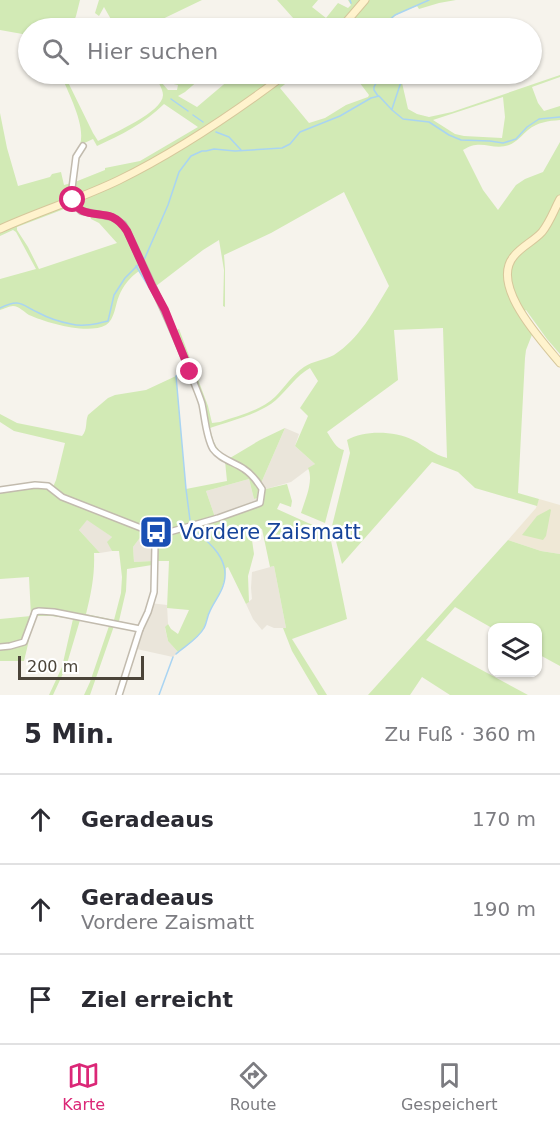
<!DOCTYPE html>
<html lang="de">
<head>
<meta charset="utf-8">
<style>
  body { margin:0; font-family:"DejaVu Sans",sans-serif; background:#f2f2f3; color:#2b2b33 }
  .controls { position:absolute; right:18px; bottom:18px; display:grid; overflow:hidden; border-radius:12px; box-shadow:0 2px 4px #0004 }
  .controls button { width:54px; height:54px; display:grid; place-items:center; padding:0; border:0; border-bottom:2px solid #e1e1e2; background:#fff; color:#2b2b33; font:30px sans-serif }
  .scale { position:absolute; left:18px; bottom:15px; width:126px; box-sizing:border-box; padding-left:6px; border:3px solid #4b4439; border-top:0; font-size:16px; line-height:21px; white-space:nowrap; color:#4b4439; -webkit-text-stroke:4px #fff; paint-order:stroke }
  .stop { position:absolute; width:18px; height:18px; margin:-14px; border:4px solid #db2777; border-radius:50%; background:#fff }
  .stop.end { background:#db2777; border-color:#fff; box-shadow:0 2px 6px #0008 }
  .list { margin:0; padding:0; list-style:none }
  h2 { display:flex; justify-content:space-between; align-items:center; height:78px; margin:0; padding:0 24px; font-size:26px }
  h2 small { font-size:20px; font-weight:400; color:#7c7c81 }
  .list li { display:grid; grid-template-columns:39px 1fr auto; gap:18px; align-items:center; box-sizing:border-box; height:90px; padding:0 24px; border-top:2px solid #e1e1e2 }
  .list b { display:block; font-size:22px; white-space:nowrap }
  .list p { margin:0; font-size:20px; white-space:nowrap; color:#7c7c81 }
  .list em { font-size:20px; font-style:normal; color:#7c7c81 }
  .icon { flex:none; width:33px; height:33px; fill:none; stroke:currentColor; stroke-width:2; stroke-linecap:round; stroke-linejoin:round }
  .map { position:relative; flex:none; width:560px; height:695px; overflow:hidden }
  .search { position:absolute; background:#fff; box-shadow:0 2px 4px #0004; left:18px; right:18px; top:18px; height:66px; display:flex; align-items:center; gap:15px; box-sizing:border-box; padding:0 21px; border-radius:33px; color:#7c7c81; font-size:22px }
  .sheet { height:348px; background:#fff }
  nav { display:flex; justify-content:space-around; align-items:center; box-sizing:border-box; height:84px; border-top:2px solid #e1e1e2; background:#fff; font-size:16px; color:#7c7c81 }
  nav a { display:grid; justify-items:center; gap:3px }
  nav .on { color:#db2777 }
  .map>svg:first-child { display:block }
  .residential { fill:#eae5da }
  .education { fill:#efe8d6 }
  .green { fill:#d2eab5; fill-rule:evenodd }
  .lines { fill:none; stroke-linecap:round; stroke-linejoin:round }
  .stream { stroke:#a9d4f2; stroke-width:1.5 }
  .street-casing { stroke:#c2bbae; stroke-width:8 }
  .secondary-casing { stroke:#d6c79b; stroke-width:9 }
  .street { stroke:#fff; stroke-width:5 }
  .secondary { stroke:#fff3cd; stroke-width:7 }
  .route { stroke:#db2777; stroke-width:8 }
  .labels { text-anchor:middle; stroke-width:5; stroke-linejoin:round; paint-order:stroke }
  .transit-label { font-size:21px; fill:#164399; stroke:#fff; text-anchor:start }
</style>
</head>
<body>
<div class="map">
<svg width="560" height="695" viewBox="0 0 560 695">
  <rect width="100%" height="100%" fill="#f6f3ec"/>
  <g class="residential">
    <path d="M 285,428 L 299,434 L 295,446 L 315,464 L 291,482 L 266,489 L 262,501 L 263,506 L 216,520 L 206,491 L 249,479 L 254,499 L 258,494 L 258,490 Z"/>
    <path d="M 87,519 L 112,537 L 108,542 L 112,551 L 100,553 L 79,530 Z"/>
    <path d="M 148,526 L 161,532 L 157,561 L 134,562 L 133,547 Z"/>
    <path d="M 274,566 L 286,628 L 274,628 L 267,625 L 262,630 L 253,619 L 246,604 L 252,599 L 251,588 L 252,572 Z"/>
    <path d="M 150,603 L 167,605 L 168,624 L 165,628 L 168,641 L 178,652 L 173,657 L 132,648 L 136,631 Z"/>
  </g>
  <path class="education" d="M 539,499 L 560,505 L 560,554 L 541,551 L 508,540 L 536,508 Z"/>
  <g class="green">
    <path d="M 0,0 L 80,0 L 76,16 L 71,28 L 28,28 L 28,35 L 0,30 Z"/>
    <path d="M 99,0 L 202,0 L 148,26 L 149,28 L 116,28 L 104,7 L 99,16 L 95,13 Z"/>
    <path d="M 277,0 L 318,0 L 312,7 L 326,18 L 338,3 L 348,8 L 351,5 L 348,0 L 456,0 L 439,3 L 419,9 L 417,6 C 405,11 389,15 387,28 L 302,28 Z"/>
    <path d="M 61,74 L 64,74 L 93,133 L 98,141 C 112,134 163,112 163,95 C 163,89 157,80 154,74 L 157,74 L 162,83 L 168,90 L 177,90 L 178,85 L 169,83 L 161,74 L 165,74 C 176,84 181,81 192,75 C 196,73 201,74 206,74 L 185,92 L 178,96 L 197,107 L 236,74 L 298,74 L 280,88 L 309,123 L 325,118 L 346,105 L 368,97 L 369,95 L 353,74 L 400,74 L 408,109 L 417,114 L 429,117 L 452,112 L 560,75 L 560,77 L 532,87 L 538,103 L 544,111 L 560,106 L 560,120 C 548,121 538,122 528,130 C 522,135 517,142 509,145 C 492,151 481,138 463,150 L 483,190 L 498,210 L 516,185 L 525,179 L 543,172 L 560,142 L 560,354 L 547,339 L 526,310 L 523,312 L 560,361 L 560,367 L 533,332 L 526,350 L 525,358 L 518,493 L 539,499 L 537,506 L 475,488 L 458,472 L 432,462 L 342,564 L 332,526 L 350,453 L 347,440 C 365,430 394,431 413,440 C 425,446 434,455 447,458 L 443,328 L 394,330 L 398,380 L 327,432 C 332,439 336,449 344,450 L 325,523 L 301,513 C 305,500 314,481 308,468 L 315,464 L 295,446 L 308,416 L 300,408 L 318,381 L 310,368 C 296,376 288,389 276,400 C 260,414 230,421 210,428 C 213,442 216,451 230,458 L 260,440 L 285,428 L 258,490 L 257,498 L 254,499 L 249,479 L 206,491 L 216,520 L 262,506 C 262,501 262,493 266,489 L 287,484 L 292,501 L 291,507 L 280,503 L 277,509 L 308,523 L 329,531 L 347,619 L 292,639 L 327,695 L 318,695 L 292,651 L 283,628 L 286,628 L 274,566 L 270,567 L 262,529 L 250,526 L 254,554 L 248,576 L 249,602 L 246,604 L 228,567 L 226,568 C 226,585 217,597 209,612 C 206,619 206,627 200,633 C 194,640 186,646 178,652 L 168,641 L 165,627 L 168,624 L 171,629 L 178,634 L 189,610 L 167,608 L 169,561 L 157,561 L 157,545 L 160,532 L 148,527 L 133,547 L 134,562 L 153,561 L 152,565 L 127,569 L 126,591 L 119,621 L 139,626 L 136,631 L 114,626 L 90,695 L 84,695 L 90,682 L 109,626 L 80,620 L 66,667 L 53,695 L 49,695 L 62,667 L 73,619 L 51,616 L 35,616 L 27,638 L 29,640 L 24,661 L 0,661 L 0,619 L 31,616 L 29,577 L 0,579 L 0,488 L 53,487 L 56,480 L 65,443 L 14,431 L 0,422 L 0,414 L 17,423 L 82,436 C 88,429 85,422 88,415 L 108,398 L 115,395 L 146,390 L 176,376 L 186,489 L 227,481 L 225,461 L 216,456 L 210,448 L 202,409 L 189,374 L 157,301 L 139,271 C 130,277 123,286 119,296 C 115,305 115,319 106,325 C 88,335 47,323 29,315 C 24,312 19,306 13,306 C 9,306 4,309 0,310 L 0,279 L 36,269 L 16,232 L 13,230 L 0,236 L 0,113 L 7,148 L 18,186 L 50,177 L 52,174 L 61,172 L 64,185 L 75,182 L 105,170 L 105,168 L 140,161 L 198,127 L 164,104 C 145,123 121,135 97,146 L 93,139 L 80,145 C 86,124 68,94 61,74 ZM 503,97 L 505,117 L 502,138 L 464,136 L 455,134 L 433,120 ZM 344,192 L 389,286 C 374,311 359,339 334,355 C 324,360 313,361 304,367 C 293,374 284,388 275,397 C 260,411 238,416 220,422 L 212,423 L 208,406 L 179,329 L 176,330 L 156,286 L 203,250 L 219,240 L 224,270 L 223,306 L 225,307 L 225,269 L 224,255 L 271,233 ZM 72,206 L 76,210 L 90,215 L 91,219 L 99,223 L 117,243 L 39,269 L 28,247 L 17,230 L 17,227 ZM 87,520 L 112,537 L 107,542 L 112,551 L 119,551 L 122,577 L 121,593 L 114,620 L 86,614 C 91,594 95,575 94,553 L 100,553 L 79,530 Z"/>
    <path d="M 550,509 L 551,510 L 546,536 L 543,540 L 522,535 L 537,516 Z"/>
    <path d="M 508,540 L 541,551 L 560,554 L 560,666 L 538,654 L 538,628 L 492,628 L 455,607 L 426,640 L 528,695 L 450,695 L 422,677 L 410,695 L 368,695 Z"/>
  </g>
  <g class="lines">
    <g class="stream">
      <path d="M 350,0 L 351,3"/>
      <path d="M 363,23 L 366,28"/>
      <path d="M 386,28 L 388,21 L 395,15 L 429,0"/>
      <path d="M 378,96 L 374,90 L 374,87 L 381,74"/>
      <path d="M 171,99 L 188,111"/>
      <path d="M 392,109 L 401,82 L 399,74"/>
      <path d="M 193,115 L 203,122"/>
      <path d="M 216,132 L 229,137 L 241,150"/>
      <path d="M 144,260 L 168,205 L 179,172 L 191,156 L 202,151 L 206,151 L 214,149 L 235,151 L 282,148 L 290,144 L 300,132 L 340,116 L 371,98 L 379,96 L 392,110 L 403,119 L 429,122 L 449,135 L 461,140 L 490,141 L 503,143 L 516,139 L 527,127 L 539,119 L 560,117"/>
      <path d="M 136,266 L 155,297"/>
      <path d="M 0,308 C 21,298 21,305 39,313 C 48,318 61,322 71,324 C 83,327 96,324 108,321 L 114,295 L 125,278 L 140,263"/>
      <path d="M 187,370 L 188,372 L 176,376 L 186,489 L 190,520"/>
      <path d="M 176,654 C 185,646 198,639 204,628 C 207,623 207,616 210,611 C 214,602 220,595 223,586 C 232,561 210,542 192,529"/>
      <path d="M 159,695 L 173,657"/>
    </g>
    <defs>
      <g id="street">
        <path d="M 83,146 L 76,157 L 71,196 L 74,204 L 81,211 L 112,217 L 123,224 L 127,231 C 149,278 172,325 191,374 C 194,384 199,394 202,404 C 205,418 206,437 213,449 C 220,459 234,462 244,469 C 252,474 257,481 262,489 L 260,503 L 218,518 L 159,535"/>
        <path d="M 0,490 L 35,485 L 48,486 L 62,497 L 159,535"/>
        <path d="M 0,647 L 10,646 L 24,642 L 34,615 L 35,612 L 39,611 L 54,612 L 140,629"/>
        <path d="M 119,695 L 140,629 L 148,612 L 154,592 L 155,545 L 159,535"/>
      </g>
      <g id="secondary">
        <path d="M 341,28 L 365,0"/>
        <path d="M 560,199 C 554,210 550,222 542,232 C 534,241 522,246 514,256 C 489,285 542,341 560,363"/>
        <path d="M 0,229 C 39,211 80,199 119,180 C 178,151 234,113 286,74"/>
      </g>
    </defs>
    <use href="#street" class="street-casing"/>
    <use href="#secondary" class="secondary-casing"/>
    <use href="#street" class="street"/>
    <use href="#secondary" class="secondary"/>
  </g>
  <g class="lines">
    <path class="route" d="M 73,200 C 79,217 98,212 112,217 C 119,220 123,225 127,231 L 152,286 L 165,310 L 190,372"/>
  </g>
  <defs>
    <symbol id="bus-square" viewBox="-11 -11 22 22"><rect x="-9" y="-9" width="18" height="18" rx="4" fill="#1a4fb4" stroke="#fff"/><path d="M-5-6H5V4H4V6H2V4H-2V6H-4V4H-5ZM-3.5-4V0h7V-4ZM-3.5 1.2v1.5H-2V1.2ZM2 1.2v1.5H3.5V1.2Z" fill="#fff"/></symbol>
  </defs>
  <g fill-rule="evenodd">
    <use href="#bus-square" x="137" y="513" width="38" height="38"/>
  </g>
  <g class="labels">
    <g class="transit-label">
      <text x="179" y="539">Vordere Zaismatt</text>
    </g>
  </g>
</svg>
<div class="controls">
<button><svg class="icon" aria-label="layers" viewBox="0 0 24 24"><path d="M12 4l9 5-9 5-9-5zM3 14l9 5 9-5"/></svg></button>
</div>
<div class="scale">200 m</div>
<div class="stop" style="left:73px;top:200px"></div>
<div class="stop end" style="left:190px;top:372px"></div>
<div class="search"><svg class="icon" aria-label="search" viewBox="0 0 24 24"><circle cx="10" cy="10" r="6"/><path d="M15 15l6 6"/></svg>Hier suchen</div>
</div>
<section class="sheet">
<h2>5 Min.<small>Zu Fuß · 360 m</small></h2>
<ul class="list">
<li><svg class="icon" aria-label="ahead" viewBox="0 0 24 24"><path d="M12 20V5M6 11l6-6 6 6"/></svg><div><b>Geradeaus</b></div><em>170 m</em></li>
<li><svg class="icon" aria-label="ahead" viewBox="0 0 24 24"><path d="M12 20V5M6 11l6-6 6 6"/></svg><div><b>Geradeaus</b><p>Vordere Zaismatt</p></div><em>190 m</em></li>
<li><svg class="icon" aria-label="arrive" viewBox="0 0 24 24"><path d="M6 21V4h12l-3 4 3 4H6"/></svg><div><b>Ziel erreicht</b></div></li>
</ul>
</section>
<nav>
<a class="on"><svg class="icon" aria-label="map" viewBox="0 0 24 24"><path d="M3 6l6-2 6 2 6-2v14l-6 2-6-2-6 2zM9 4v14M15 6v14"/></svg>Karte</a>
<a><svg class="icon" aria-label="directions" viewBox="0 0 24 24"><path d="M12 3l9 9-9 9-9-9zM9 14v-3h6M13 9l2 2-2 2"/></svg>Route</a>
<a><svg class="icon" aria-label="saved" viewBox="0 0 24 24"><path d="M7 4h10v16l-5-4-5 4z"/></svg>Gespeichert</a>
</nav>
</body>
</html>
